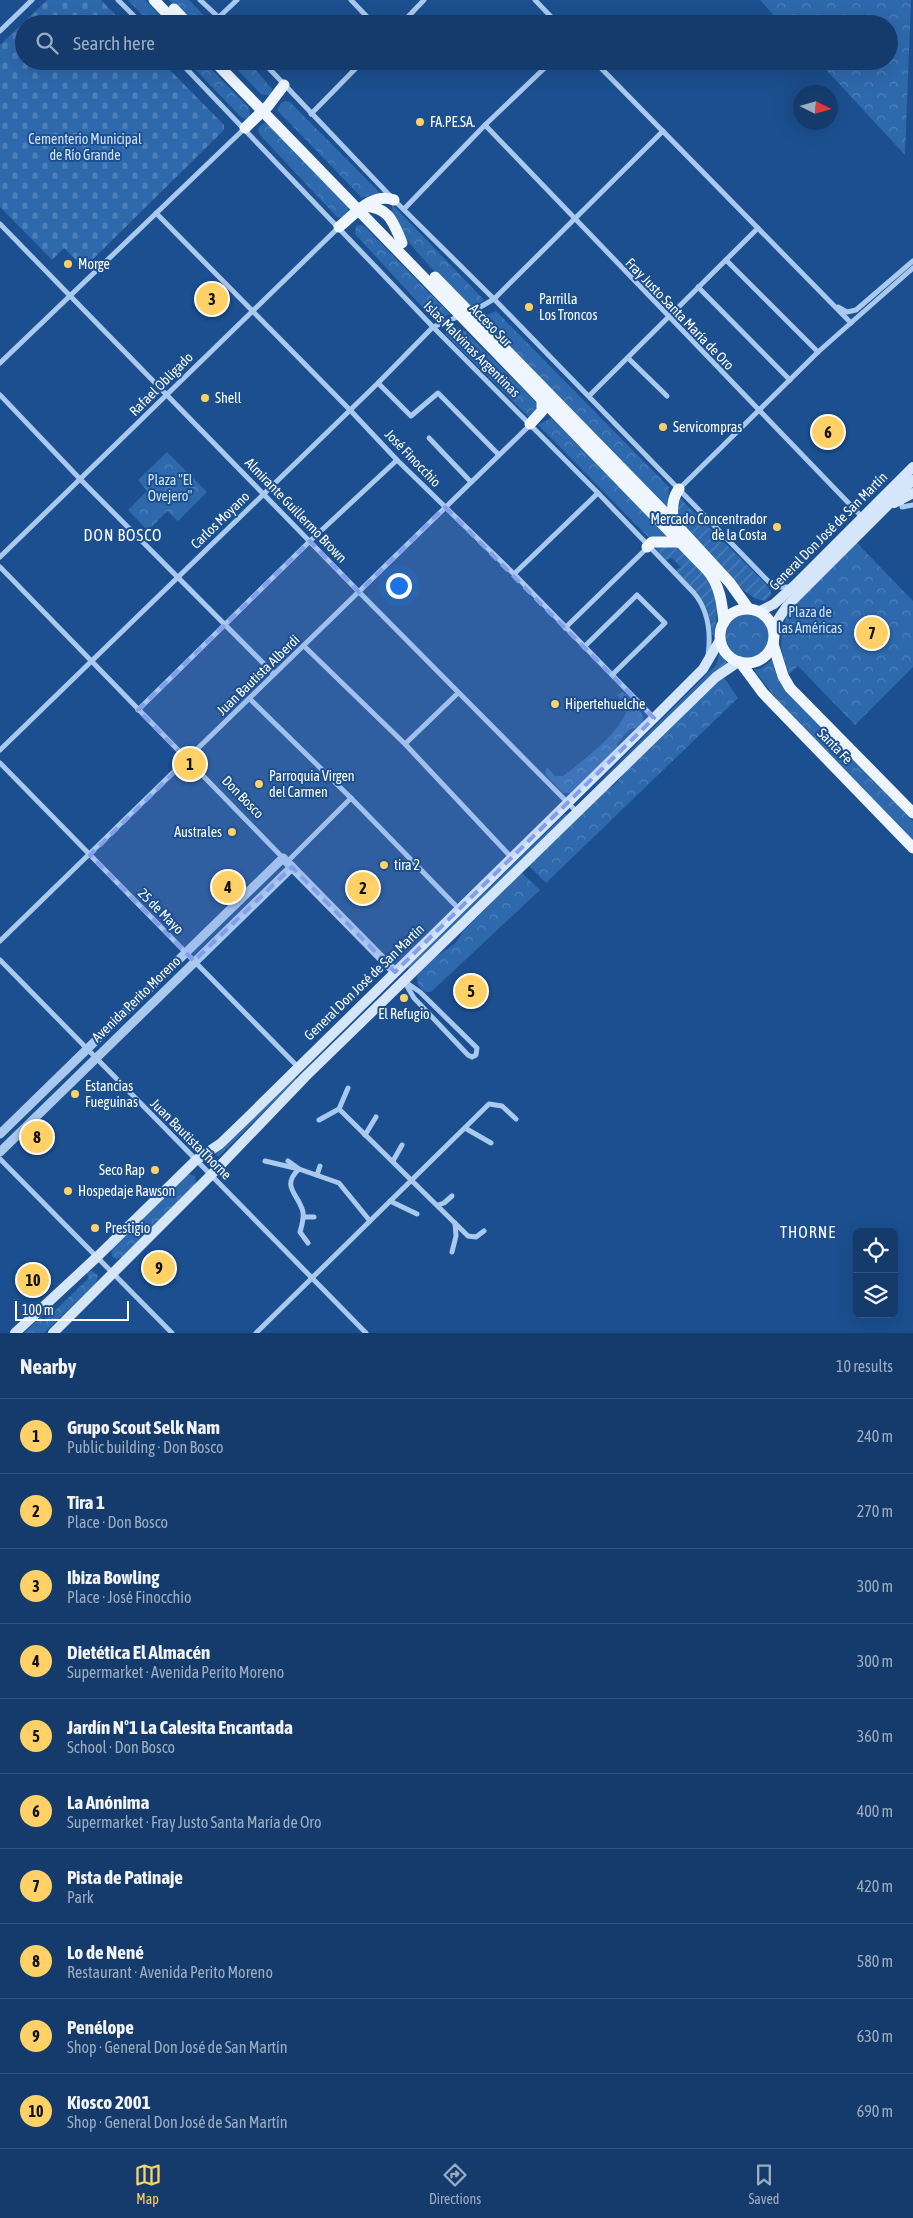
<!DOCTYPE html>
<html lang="en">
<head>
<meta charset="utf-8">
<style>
  body { margin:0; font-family:"Asap Condensed",sans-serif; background:#1d4271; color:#f1f3f6 }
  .controls { position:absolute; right:15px; bottom:15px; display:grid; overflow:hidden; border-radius:8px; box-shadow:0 5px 20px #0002 }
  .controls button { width:45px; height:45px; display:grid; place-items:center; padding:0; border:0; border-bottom:1px solid #33557e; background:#143b6b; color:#f1f3f6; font:25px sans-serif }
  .compass { position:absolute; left:793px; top:85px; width:45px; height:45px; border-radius:50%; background:#143b6b; box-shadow:0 5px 20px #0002; rotate:95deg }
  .scale { position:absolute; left:15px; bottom:12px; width:114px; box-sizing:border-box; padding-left:5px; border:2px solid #fff; border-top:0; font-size:14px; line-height:18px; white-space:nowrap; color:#fff; -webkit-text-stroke:4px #1b4f8f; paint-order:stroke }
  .you { position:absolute; left:398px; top:585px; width:18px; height:18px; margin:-12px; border:4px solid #fff; border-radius:50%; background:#1a73e8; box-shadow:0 0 0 8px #1a73e833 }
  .badge { display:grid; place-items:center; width:32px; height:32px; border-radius:50%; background:#ffd166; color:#111; font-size:16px; font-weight:700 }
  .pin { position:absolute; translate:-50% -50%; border:2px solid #fff; box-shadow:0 1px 5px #0006 }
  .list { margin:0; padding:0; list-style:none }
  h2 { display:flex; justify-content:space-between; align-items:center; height:65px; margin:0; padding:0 20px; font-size:21px }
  h2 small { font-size:16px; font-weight:400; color:#9dadc1 }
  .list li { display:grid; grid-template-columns:32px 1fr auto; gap:15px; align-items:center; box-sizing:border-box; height:75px; padding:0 20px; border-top:1px solid #33557e }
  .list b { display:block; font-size:19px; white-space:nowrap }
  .list p { margin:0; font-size:16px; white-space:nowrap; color:#9dadc1 }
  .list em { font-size:16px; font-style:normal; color:#9dadc1 }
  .icon { flex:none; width:28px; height:28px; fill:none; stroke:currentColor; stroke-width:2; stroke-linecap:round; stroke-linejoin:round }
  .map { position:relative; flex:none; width:913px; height:1333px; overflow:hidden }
  .search { position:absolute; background:#143b6b; box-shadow:0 5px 20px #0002; left:15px; right:15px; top:15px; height:55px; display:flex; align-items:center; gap:12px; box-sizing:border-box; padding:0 18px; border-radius:28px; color:#9dadc1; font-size:19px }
  .sheet { height:815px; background:#143b6b }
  nav { display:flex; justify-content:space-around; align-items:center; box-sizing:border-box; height:70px; border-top:1px solid #33557e; background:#143b6b; font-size:14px; color:#9dadc1 }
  nav a { display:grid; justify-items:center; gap:2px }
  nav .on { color:#ffd166 }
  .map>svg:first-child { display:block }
  .cemetery { fill:url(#cemetery-stones) }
  .park { fill:url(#park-crowns) }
  .garden { fill:url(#garden-furrows) }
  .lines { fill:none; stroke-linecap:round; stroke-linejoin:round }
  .minor { stroke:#a9c9ee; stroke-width:5 }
  .tertiary { stroke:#a9c9ee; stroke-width:9 }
  .secondary { stroke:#d6e6fa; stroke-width:10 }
  .primary { stroke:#f0f6ff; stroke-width:11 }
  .marked { fill:#839eea; fill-opacity:0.2; stroke:#839eea; stroke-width:4; stroke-dasharray:10 6; stroke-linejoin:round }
  .poi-dot { fill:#ffd166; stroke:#1b4f8f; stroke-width:2 }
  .labels { text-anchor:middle; stroke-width:4; stroke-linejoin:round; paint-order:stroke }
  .poi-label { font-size:14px; fill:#fff; stroke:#1b4f8f; text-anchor:start }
  .park-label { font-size:14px; fill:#cfe3fa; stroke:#1b4f8f }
  .street-label { font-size:14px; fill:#fff; stroke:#1b4f8f }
  .quarter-label { font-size:16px; letter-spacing:1px; fill:#fff; stroke:#1b4f8f }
</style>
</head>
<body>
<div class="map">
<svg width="913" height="1333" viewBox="0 0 913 1333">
  <defs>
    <pattern id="cemetery-stones" width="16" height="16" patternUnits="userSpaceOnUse" patternTransform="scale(1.25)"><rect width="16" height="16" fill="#2e69ad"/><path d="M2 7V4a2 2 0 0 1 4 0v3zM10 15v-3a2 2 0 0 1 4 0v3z" fill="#4d80b9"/></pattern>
    <pattern id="park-crowns" width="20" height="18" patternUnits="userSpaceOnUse" patternTransform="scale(1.25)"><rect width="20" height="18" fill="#2e69ad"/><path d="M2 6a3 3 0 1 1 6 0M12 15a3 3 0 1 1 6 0" fill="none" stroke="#4d80b9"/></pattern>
    <pattern id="garden-furrows" width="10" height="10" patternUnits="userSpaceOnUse" patternTransform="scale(1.25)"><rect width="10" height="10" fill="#2e69ad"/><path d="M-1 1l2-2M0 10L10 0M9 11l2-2" fill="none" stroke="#4d80b9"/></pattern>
  </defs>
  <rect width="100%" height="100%" fill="#1b4f8f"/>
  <path class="cemetery" d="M 47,0 L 101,0 L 124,24 L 24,24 L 24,61 L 161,61 L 224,125 L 224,130 L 84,268 L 64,248 L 52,260 L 0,207 L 0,45 Z"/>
  <g class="park">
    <path d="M 128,0 L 145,0 L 168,24 L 151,24 Z"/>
    <path d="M 169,0 L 189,0 L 212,24 L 192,24 Z"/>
    <path d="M 760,0 L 911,0 L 905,155 L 818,61 L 889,61 L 889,24 L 782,24 Z"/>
    <path d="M 187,61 L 204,61 L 249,108 L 250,116 L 245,119 L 241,117 Z"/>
    <path d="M 229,61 L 248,61 L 272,89 L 271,96 L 261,94 Z"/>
    <path d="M 285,101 L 290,102 L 381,194 L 370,195 L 362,198 L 277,110 L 281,103 Z"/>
    <path d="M 265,123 L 270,126 L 348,207 L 349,212 L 342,218 L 337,217 L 260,135 L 258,129 L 260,126 Z"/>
    <path d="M 392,204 L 484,300 L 471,308 C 451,287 389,232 392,204 Z"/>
    <path d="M 361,225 L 365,227 L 450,314 L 436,322 L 355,234 L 356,226 Z"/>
    <path d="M 496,311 L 669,487 L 667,510 L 480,318 Z"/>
    <path d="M 457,327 L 463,329 L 538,404 L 538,408 L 529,417 L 445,334 Z"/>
    <path d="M 551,418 L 669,536 L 650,539 L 538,425 Z"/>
    <path d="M 167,452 L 207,492 L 178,521 L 167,511 L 148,531 L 128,510 L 147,491 L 138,480 Z"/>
    <path d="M 856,542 L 913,601 L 913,667 L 855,725 L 798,666 L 788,675 L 781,647 L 782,631 L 787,614 L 792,605 Z"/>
    <circle cx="748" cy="636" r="22"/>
    <path d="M 773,659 L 785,690 L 913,821 L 913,840 L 779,702 L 754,670 L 762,668 Z"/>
    <path d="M 723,676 L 738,698 L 546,883 L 529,866 L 600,793 C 611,788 621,782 624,770 Z"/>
    <path d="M 623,692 C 629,699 654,718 638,727 C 636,728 633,728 631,729 C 626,732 621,739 617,744 L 618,747 L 570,793 L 563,793 L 545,774 L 547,767 L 555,776 L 563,776 C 580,763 627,728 627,706 L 617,695 Z"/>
    <path d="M 522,873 L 540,890 L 431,992 L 425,992 L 418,985 L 417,976 C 424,969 430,961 437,956 C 447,948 458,945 462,932 Z"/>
    <path d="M 188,1174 L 195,1176 L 196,1184 L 122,1257 L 117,1259 L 112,1257 L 111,1249 Z"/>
    <path d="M 92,1271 L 98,1275 L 96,1283 L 44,1333 L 24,1333 L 41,1317 L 43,1322 L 88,1279 L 87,1272 Z"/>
  </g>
  <g class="garden">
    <path d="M 678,496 L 764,582 L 771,591 L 771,595 L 765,601 L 756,599 L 743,590 L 676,518 Z"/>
    <path d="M 654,546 L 678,546 C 706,577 724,588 714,635 L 712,635 C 711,603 696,591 675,570 L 681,567 L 672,558 L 666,560 Z"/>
    <path d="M 720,653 L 728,664 L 714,672 L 581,800 L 716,665 Z"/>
    <path d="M 565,814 L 568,815 L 409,969 L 408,967 Z"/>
    <path d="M 294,1077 L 296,1077 L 296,1079 L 219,1156 L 217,1156 L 216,1154 Z"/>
  </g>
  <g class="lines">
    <g class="minor">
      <path d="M 118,0 L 142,24"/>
      <path d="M 200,0 L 226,24"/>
      <path d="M 351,0 L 374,24"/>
      <path d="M 535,0 L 558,24"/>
      <path d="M 219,17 L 237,0"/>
      <path d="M 401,24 L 424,0"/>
      <path d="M 0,31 L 32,0"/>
      <path d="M 179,61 L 433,327 L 598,493 L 694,593 C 709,611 711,634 708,656"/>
      <path d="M 262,61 L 394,200 L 494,299 L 768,581 L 778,587 L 790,587"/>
      <path d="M 594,61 L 851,323"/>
      <path d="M 311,114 L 363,61"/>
      <path d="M 485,125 L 862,517"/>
      <path d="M 404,209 L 485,125 L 552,61"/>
      <path d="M 156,213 L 350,410 L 397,460 L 514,574 L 654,718"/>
      <path d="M 0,224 L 359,592 L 576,811"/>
      <path d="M 726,260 L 818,352"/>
      <path d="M 698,287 L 790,380"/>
      <path d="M 838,307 L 847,312 L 856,310 L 913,261"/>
      <path d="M 470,313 L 494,299 L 663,131"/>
      <path d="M 628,358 L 667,396"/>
      <path d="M 0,363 L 245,128"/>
      <path d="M 378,383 L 411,416 L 438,393 L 499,455"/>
      <path d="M 0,395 L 81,480 L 274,674"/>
      <path d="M 589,396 L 758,228"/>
      <path d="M 429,438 L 471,482"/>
      <path d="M 679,489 L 818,352 L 913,268"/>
      <path d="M 901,500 L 902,507 L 913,505"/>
      <path d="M 0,557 L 338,228"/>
      <path d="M 0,567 L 283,858"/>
      <path d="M 514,574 L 598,493"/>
      <path d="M 565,628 L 647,548"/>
      <path d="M 304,646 L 405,744 L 511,857"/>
      <path d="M 584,647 L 637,595 L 665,623 L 612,675"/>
      <path d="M 250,699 L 351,798 L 459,909"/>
      <path d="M 138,710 L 310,541 L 397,460"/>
      <path d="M 405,744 L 458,693"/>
      <path d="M 0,750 L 378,383 L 433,327 L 460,316"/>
      <path d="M 0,763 L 299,1068"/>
      <path d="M 287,862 L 351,798"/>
      <path d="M 0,941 L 530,425"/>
      <path d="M 0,960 L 366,1333"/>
      <path d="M 404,981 L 420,992 L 477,1048 L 476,1055 L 472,1057 L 468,1055 L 414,998 Z"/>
      <path d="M 339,1109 L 468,1236 L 476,1237 L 484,1231"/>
      <path d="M 319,1120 L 339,1109 L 348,1088"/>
      <path d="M 465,1128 L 491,1143"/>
      <path d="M 365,1135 L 376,1117"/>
      <path d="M 0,1159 L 172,1333"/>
      <path d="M 265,1161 L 299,1169 L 339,1183 L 370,1221"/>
      <path d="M 288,1161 L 299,1169 C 280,1187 299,1194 303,1212 C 304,1219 302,1225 300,1232 L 308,1243"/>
      <path d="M 393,1161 L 402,1145"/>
      <path d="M 317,1175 L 320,1166"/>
      <path d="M 390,1201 L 417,1214"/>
      <path d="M 438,1205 L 444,1203 L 452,1196"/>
      <path d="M 304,1217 L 314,1217"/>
      <path d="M 452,1252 L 456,1236 L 455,1223"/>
      <path d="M 256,1333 L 489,1104 L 502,1106 L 516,1119"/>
    </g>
    <g class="tertiary">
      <path d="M 0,1134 L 283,858 L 395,972"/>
      <path d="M 0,1152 L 292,867"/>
    </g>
    <g class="secondary">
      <path d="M 894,503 L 913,493"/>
      <path d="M 760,611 L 774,604 L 795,585 L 913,467"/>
      <path d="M 773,627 L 787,606 L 913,480"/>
      <path d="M 15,1333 L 98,1256 L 196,1160 L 220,1144 L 248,1117 L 654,718 L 703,669 L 720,640"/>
      <path d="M 53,1333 L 211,1175 L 306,1076 L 716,677 L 738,662"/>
    </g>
    <g class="primary">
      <path d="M 154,0 L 177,24"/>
      <path d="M 174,9 L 188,24"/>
      <path d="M 214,61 L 707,570 C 720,585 722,603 724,622"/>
      <path d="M 245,128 L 268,106 L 284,85"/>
      <path d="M 365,206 C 390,208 393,222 402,243"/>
      <path d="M 339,227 C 355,214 372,192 394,200"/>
      <path d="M 435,277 L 673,521 L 730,583 L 748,608"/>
      <path d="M 530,424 L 542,411 L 542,398"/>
      <path d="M 673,521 C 672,509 672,498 679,489"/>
      <path d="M 647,547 L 652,542 L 680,542"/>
      <circle cx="747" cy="636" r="27"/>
      <path d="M 773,644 L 783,676 L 790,688 L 913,813"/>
      <path d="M 740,662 L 763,693 L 913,848"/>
    </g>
  </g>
  <path class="marked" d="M 445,507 L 654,718 L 395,972 L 292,867 L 194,961 L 90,855 L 187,760 L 138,710 L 310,541 L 359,592 Z"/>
  <g class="poi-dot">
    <circle cx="420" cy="122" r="5"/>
    <circle cx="68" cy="264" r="5"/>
    <circle cx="529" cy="307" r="5"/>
    <circle cx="205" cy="398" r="5"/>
    <circle cx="663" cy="427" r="5"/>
    <circle cx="777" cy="527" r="5"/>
    <circle cx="555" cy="704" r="5"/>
    <circle cx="259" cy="784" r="5"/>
    <circle cx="232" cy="832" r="5"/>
    <circle cx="384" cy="865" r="5"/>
    <circle cx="404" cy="998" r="5"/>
    <circle cx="75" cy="1094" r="5"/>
    <circle cx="155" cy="1170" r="5"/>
    <circle cx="68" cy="1191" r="5"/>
    <circle cx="95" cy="1228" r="5"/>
  </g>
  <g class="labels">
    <g class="poi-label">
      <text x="430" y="127">FA.PE.SA.</text>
      <text x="78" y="269">Morge</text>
      <text x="539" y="304">Parrilla<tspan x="539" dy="16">Los Troncos</tspan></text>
      <text x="215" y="403">Shell</text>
      <text x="673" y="432">Servicompras</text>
      <text x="767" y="524" text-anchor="end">Mercado Concentrador<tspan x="767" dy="16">de la Costa</tspan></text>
      <text x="565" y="709">Hipertehuelche</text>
      <text x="269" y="781">Parroquia Virgen<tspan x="269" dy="16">del Carmen</tspan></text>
      <text x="222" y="837" text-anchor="end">Australes</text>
      <text x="394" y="870">tira 2</text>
      <text x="404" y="1019" text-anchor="middle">El Refugio</text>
      <text x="85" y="1091">Estancias<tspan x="85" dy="16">Fueguinas</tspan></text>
      <text x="145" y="1175" text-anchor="end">Seco Rap</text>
      <text x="78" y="1196">Hospedaje Rawson</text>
      <text x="105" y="1233">Prestigio</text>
    </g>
    <g class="park-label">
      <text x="85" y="144">Cementerio Municipal<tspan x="85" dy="16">de Río Grande</tspan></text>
      <text x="170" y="485">Plaza "El<tspan x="170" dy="16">Ovejero"</tspan></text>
      <text x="810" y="617">Plaza de<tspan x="810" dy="16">las Américas</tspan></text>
    </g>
    <g class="street-label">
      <text transform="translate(680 314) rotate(46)" y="5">Fray Justo Santa María de Oro</text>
      <text transform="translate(491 325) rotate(46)" y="5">Acceso Sur</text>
      <text transform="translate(472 349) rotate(45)" y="5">Islas Malvinas Argentinas</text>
      <text transform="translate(161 384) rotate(-45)" y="5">Rafael Obligado</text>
      <text transform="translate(413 458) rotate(46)" y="5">José Finocchio</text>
      <text transform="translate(296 510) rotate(46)" y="5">Almirante Guillermo Brown</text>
      <text transform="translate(220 520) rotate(-44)" y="5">Carlos Moyano</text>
      <text transform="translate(828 531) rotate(-45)" y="5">General Don José de San Martín</text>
      <text transform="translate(258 675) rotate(-44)" y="5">Juan Bautista Alberdi</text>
      <text transform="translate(835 746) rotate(46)" y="5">Santa Fe</text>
      <text transform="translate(243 797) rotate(46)" y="5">Don Bosco</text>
      <text transform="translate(161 911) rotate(45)" y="5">25 de Mayo</text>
      <text transform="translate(364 982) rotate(-44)" y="5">General Don José de San Martín</text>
      <text transform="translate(136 999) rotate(-44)" y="5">Avenida Perito Moreno</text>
      <text transform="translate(191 1139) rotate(45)" y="5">Juan Bautista Thorne</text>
    </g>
    <g class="quarter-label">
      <text x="123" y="541">DON BOSCO</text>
      <text x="808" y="1238">THORNE</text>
    </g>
  </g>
</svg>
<div class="controls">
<button><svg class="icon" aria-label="locate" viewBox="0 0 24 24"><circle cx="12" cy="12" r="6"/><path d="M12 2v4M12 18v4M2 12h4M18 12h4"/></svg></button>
<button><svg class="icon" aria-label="layers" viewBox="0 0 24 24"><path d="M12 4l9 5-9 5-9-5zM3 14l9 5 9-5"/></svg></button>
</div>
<svg class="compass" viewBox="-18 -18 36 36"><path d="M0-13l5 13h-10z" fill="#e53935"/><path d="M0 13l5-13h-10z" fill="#9dadc1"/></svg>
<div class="scale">100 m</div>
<div class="you"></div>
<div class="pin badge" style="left:190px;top:764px">1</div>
<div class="pin badge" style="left:363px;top:888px">2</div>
<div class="pin badge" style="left:212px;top:299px">3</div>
<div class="pin badge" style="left:228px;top:887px">4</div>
<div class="pin badge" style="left:471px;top:991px">5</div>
<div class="pin badge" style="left:828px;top:432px">6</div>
<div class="pin badge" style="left:872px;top:633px">7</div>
<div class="pin badge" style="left:37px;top:1137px">8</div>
<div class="pin badge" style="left:159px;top:1268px">9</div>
<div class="pin badge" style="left:33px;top:1280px">10</div>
<div class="search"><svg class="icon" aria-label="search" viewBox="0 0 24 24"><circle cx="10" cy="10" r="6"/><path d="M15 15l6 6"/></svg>Search here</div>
</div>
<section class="sheet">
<h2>Nearby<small>10 results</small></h2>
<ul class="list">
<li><span class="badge">1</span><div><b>Grupo Scout Selk Nam</b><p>Public building · Don Bosco</p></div><em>240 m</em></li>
<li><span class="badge">2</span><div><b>Tira 1</b><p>Place · Don Bosco</p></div><em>270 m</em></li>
<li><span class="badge">3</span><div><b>Ibiza Bowling</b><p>Place · José Finocchio</p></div><em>300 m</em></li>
<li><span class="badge">4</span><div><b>Dietética El Almacén</b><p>Supermarket · Avenida Perito Moreno</p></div><em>300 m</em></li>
<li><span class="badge">5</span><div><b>Jardín Nº1 La Calesita Encantada</b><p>School · Don Bosco</p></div><em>360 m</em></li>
<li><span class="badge">6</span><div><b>La Anónima</b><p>Supermarket · Fray Justo Santa María de Oro</p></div><em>400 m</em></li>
<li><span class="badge">7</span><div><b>Pista de Patinaje</b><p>Park</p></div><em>420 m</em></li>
<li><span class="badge">8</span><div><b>Lo de Nené</b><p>Restaurant · Avenida Perito Moreno</p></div><em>580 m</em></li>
<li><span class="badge">9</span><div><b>Penélope</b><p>Shop · General Don José de San Martín</p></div><em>630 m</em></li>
<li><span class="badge">10</span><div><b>Kiosco 2001</b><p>Shop · General Don José de San Martín</p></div><em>690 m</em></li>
</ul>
</section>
<nav>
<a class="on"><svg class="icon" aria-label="map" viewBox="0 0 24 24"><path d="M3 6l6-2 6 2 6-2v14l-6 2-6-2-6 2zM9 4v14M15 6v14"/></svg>Map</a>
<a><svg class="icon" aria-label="directions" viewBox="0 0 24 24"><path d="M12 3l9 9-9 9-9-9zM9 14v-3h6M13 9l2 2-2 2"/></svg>Directions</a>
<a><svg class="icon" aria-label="saved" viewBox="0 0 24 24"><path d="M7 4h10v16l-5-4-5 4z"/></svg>Saved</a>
</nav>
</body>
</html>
